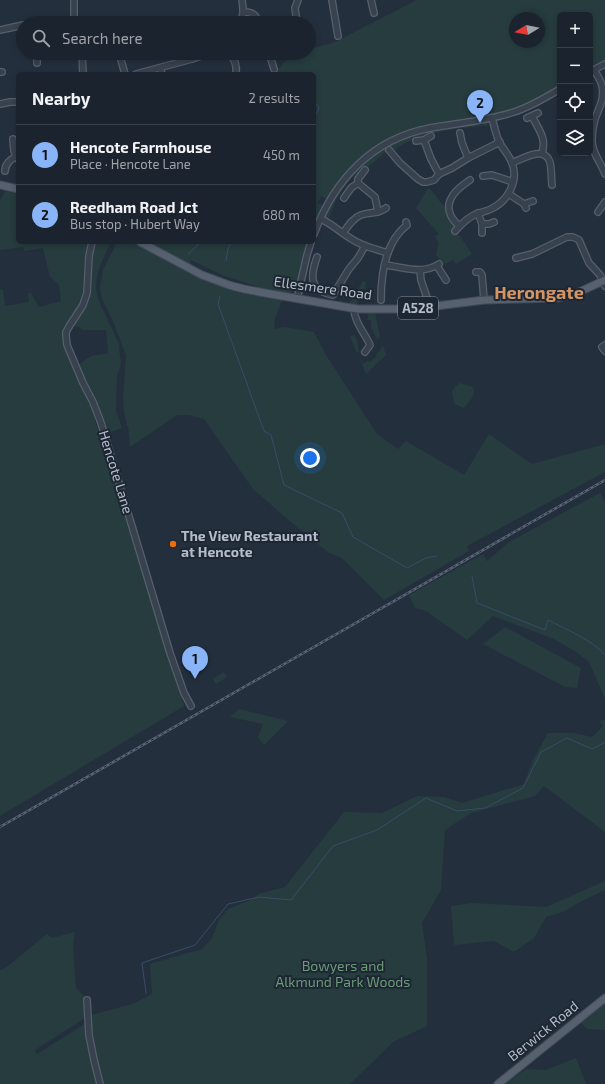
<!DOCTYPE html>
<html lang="en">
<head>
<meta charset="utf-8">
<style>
  body { margin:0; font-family:"Exo 2",sans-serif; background:#242b36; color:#f1f3f6 }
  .controls { position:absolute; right:12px; top:12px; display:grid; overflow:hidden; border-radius:6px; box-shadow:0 2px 6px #0003 }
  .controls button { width:36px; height:36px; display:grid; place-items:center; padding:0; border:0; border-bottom:1px solid #39404a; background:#1b232e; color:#f1f3f6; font:20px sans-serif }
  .compass { position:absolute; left:509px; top:12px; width:36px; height:36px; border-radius:50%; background:#1b232e; box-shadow:0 2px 6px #0003; rotate:260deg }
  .you { position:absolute; left:310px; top:458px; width:14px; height:14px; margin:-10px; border:3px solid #fff; border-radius:50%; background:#1a73e8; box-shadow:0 0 0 6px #1a73e833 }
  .badge { display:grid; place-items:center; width:26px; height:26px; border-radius:50%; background:#8ab4f8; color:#111; font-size:13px; font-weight:700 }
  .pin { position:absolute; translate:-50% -33px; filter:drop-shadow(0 1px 2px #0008) }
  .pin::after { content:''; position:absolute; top:21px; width:14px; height:12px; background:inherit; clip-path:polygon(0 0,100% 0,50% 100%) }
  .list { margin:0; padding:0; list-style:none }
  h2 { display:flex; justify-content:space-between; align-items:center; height:52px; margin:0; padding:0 16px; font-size:17px }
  h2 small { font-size:13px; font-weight:400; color:#a0a4aa }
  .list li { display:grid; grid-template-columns:26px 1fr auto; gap:12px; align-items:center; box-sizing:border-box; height:60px; padding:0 16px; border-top:1px solid #39404a }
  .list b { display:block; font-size:15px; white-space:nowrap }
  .list p { margin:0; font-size:13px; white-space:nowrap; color:#a0a4aa }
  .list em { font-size:13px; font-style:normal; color:#a0a4aa }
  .icon { flex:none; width:22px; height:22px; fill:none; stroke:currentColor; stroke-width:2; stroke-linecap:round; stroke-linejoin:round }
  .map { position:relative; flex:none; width:605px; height:1084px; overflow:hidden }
  .search { position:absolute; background:#1b232e; box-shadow:0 2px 6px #0003; left:16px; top:16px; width:300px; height:44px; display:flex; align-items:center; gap:10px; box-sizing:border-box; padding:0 14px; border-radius:22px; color:#a0a4aa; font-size:15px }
  .panel { position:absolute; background:#1b232e; box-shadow:0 2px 6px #0003; left:16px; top:72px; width:300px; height:172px; border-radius:6px }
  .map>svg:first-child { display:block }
  .green { fill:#263c3f; fill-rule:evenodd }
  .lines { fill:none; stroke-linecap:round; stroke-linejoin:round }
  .stream { stroke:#394c67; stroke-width:1 }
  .minor-casing { stroke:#565f6c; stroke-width:8 }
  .major-casing { stroke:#414a57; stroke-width:9 }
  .minor { stroke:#38414e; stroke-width:5.5 }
  .major { stroke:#56606e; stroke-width:7 }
  .rail-casing { stroke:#5a6575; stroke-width:2.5 }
  .rail { stroke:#1d2633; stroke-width:1; stroke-dasharray:3; stroke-linecap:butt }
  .food-dot { fill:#e8710a; stroke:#1d2633; stroke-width:1.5 }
  .labels { text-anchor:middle; stroke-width:4; stroke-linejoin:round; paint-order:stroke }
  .shield { fill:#1d2633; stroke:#878f9c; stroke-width:1 }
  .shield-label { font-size:13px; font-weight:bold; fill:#b4bcc9 }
  .street-label { font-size:14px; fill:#b4bcc9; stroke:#1d2633 }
  .poi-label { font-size:14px; font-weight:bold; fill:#b4bcc9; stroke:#1d2633; text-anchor:start }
  .park-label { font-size:14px; fill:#6b9a76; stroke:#1d2633 }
  .district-label { font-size:18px; font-weight:bold; fill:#d59563; stroke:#1d2633 }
</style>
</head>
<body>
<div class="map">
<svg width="605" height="1084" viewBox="0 0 605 1084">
  <rect width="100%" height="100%" fill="#242f3e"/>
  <g class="green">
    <path d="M 417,0 L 605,0 L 605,61 L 590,69 L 590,15 L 560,15 L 560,85 C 539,98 518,109 494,115 C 486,117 477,118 469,119 C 454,121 439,123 424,126 C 418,128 413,130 407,132 C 371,145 346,167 328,200 L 321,196 L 318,203 L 324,206 L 314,228 L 314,74 L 275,74 L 284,62 L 298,53 L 309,53 L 309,49 L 333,43 ZM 515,18 L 539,18 L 539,42 L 515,42 Z"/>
    <path d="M 474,123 L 474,124 L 478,125 L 487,123 L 491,125 C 457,129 421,130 393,151 L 391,147 L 373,163 L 352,177 L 337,198 L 328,220 L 325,217 L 325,215 C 328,210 330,204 333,198 C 349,171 375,149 404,138 C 426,129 451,127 474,123 Z"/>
    <path d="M 428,188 C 436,193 438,202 446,207 L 448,215 L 454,226 L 453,232 L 460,236 L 472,254 L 456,264 L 453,260 L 445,264 L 436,255 L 438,246 L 439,244 L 435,236 L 439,234 L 416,208 Z"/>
    <path d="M 5,191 L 18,194 L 18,242 L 88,242 L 86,291 L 82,304 L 69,324 L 63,335 L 65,348 L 88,399 L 136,548 L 161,634 L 184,706 L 0,816 L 0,289 L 3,290 L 5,306 L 29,302 L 28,293 L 31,293 L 39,307 L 61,301 L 59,285 L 50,277 L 43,248 L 24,251 L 23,247 L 0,250 L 0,200 Z"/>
    <path d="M 94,242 L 111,242 C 106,253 99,265 97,277 C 94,294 99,302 106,316 C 110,325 115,335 119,344 L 119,348 L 121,363 L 117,377 L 116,411 L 119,419 L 122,428 L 108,433 L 105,422 L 78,365 L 91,356 L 108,353 L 106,330 L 82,330 L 79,327 L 71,325 L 82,312 Z"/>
    <path d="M 117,242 L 131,242 L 190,273 L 227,288 L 282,300 L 275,319 L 274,329 L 284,327 L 314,332 L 326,355 L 377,434 L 398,449 L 406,441 L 464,475 L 489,434 L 532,464 L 605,444 L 605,472 L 467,546 L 469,551 L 384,600 L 342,558 L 329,553 L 292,523 L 253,489 L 204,419 L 189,415 L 177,415 L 130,447 L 128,426 L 127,426 L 124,411 L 123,400 L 126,355 L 113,321 L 102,299 L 100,288 L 103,270 Z"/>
    <path d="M 145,242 L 309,242 L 296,287 L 294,291 L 290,293 L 275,292 L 224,276 L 191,260 L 189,266 Z"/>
    <path d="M 363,281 L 366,282 L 365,289 L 360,289 L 358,296 L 355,296 L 355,299 L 358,299 L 357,307 L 348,305 Z"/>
    <path d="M 368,312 L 375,312 L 380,337 L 375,341 L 375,340 L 377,338 L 373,332 L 374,331 L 372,329 L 371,330 L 371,320 L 366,320 L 366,319 L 368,319 Z"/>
    <path d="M 354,335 L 358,341 L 357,342 L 359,352 L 357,353 L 350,337 Z"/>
    <path d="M 383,346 L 386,355 L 366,374 L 360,359 L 361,359 L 363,364 L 368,361 L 370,362 L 373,360 L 373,359 L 375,358 L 375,357 L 377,355 L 376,354 L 380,351 L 380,350 L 382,349 L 381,347 Z"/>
    <path d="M 460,383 L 473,387 C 476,397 470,400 464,408 L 454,404 L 452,390 Z"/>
    <path d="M 600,493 L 605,502 L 605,699 L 589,662 L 576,652 L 554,639 L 493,616 L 467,640 L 426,611 L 415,608 L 409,595 L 483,554 L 487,561 L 509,542 Z"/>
    <path d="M 505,627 L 581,668 L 577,688 L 565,687 L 483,644 Z"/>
    <path d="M 224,672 L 227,677 L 216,684 L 213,679 Z"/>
    <path d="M 239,709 L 288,721 L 264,745 L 258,737 L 263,724 L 230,717 Z"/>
    <path d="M 605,720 L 605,832 L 544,786 L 535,796 L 471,813 L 445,830 L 441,890 L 422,923 L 427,958 L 427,1026 L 393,1042 L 350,1084 L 104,1084 L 98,1065 L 90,1015 L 133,1004 L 152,994 L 150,964 L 202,949 L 212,938 L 219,920 L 228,909 L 253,899 L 258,894 L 285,887 L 344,812 L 382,813 L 417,796 L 444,797 L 462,803 L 524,784 L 533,760 L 548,733 L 574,733 L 592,737 L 603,726 L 599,721 Z"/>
    <path d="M 605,881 L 605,890 L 576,904 L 565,911 L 546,917 L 534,938 L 514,952 L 494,941 L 454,945 L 451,906 L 471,903 L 546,907 Z"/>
    <path d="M 75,932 L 73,944 L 76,988 L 84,996 L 85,1018 L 35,1050 L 37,1054 L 86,1023 L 92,1062 L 98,1084 L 0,1084 L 0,970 L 7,967 L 47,934 L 52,938 Z"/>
    <path d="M 605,1002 L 605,1030 L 587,1029 L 580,1022 Z"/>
    <path d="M 576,1058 L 586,1084 L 505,1084 L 526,1069 L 546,1070 Z"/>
  </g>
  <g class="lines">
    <g class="stream">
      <path d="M 314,102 L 319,107 L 318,111 L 314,116"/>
      <path d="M 188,254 L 197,246 L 199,242"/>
      <path d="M 226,261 L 228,249 L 231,242"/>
      <path d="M 220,296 L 218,304 L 264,431 L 271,435 L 284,485 L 342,513 L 353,537 L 407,568 L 426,558 L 437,556"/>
      <path d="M 472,576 L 477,603 L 545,630 L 548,620 C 565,629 593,640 605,655"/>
      <path d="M 146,993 L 142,963 L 195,945 L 228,904 L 259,897 L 291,900 L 333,846 L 377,830 L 426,798 L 457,811 L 485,808 L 523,788 L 541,752 L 567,738 L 592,749 L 602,744 L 605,742"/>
    </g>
    <defs>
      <g id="minor">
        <path d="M 332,0 L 338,36"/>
        <path d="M 371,0 L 374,13"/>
        <path d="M 244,12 C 253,12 256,15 259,23"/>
        <path d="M 74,23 L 74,0"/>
        <path d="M 146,23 L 146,20"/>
        <path d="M 168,23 L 180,23"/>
        <path d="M 239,23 C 245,15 243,9 242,0"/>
        <path d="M 297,23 L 295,8 L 298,0"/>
        <path d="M 0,30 L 23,25"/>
        <path d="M 82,53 L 83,74"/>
        <path d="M 119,53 L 125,74"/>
        <path d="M 191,53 L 192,59"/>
        <path d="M 229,53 C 235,60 237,65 236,74"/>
        <path d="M 269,53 L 274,69"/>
        <path d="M 37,63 L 37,53"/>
        <path d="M 160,68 L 162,74"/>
        <path d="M 594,70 C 597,75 601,80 602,86 C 605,98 599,108 595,119 C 593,126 592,133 592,140 C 592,154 601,162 605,174"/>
        <path d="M 0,72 L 2,72"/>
        <path d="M 590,72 L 605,64"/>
        <path d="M 136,74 L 192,59 L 211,53"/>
        <path d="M 0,104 L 10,102 L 18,102"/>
        <path d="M 532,116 C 538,129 547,138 542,153"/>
        <path d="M 527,118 L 538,113"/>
        <path d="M 460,133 L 462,143 L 468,158"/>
        <path d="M 13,139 L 14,151 L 18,159"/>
        <path d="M 424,140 L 431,159 L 439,174"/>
        <path d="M 416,141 L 424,140 L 431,136"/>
        <path d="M 389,150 L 400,163 L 418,179 L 423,182 L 427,182 L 434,180 L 439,174 L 452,168 L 468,158 L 500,142"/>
        <path d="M 512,163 C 522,159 543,146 549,160 C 552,165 551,178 552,185"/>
        <path d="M 365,170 L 358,179 L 358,183 L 375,197 L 378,212"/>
        <path d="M 5,171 C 5,164 10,160 16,156"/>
        <path d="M 483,176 L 492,175 L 513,182"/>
        <path d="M 509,194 L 524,204 L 526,208"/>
        <path d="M 344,198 L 351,188 L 358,183"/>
        <path d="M 524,204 L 533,201"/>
        <path d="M 598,212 L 605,202"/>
        <path d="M 478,213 L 482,224 L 482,233"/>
        <path d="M 321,219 C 332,224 340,232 350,238 C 361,246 375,249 388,253"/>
        <path d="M 482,224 L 489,224 L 494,222"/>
        <path d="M 459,226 C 456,223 453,220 451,216 C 443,200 458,188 470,180"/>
        <path d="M 455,231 C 462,223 469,216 479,213 C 483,212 487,211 491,209 C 508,201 519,181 512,163 C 509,155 503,149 499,142 C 496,134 494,126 492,118"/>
        <path d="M 343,233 C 348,226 353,218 361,215 C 370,212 378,214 386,208"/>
        <path d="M 314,234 C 334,180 372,139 430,128 C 458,123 487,121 514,112 C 530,107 545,98 560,89"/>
        <path d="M 92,242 L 89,256 L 87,293 L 83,305 L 70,325 L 66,332 L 66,335 L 67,345 L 83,383 L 93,402 L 101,423 L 170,653 L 184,693 L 191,706"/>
        <path d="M 317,257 C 310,277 309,290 333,295 L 349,269 L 358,258 L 365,246"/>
        <path d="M 516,258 L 532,254 L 567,237 L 573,237 L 579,240 L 589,263 L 600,275 L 605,286"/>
        <path d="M 385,265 C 403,267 423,275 439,264"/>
        <path d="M 437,266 L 446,280"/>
        <path d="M 420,270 L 421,280 L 427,298"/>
        <path d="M 476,272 L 480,272 L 482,275 L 484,300"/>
        <path d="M 297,299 L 307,255 L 311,242"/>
        <path d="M 381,300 C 381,274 385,242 407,225 L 406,222"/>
        <path d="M 354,308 C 354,322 365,333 370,345 L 365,352"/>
        <path d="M 605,351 L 602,347 L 605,345"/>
        <path d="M 87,1000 L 89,1035 L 94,1060 L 100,1084"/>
      </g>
      <g id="major">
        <path d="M 0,185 L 18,189"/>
        <path d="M 140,242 L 202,275 L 229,285 L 244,289 L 265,293 L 357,309 L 412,309 L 484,300 L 557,298 L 575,294 L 605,280"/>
        <path d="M 498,1084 L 605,998"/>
      </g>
    </defs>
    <use href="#minor" class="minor-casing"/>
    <use href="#major" class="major-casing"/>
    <use href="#minor" class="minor"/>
    <use href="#major" class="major"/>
    <defs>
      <path id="rail" d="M 0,827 L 605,480"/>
    </defs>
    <use href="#rail" class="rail-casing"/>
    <use href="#rail" class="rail"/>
  </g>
  <circle class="food-dot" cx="173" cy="544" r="4"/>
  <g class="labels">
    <rect class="shield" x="398" y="297" width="40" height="22" rx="3"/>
    <g class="shield-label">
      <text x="418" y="313">A528</text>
    </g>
    <g class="street-label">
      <text transform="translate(323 288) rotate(8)" y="5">Ellesmere Road</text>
      <text transform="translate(116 472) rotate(73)" y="5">Hencote Lane</text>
      <text transform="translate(543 1031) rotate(-39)" y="5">Berwick Road</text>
    </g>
    <g class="poi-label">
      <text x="181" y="541">The View Restaurant<tspan x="181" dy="16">at Hencote</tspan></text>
    </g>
    <g class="park-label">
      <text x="343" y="971">Bowyers and<tspan x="343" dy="16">Alkmund Park Woods</tspan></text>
    </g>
    <g class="district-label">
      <text x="539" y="299">Herongate</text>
    </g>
  </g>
</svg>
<div class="controls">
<button>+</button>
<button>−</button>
<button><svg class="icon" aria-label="locate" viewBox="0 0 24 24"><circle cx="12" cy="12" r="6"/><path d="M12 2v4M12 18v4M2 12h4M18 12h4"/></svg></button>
<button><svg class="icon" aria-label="layers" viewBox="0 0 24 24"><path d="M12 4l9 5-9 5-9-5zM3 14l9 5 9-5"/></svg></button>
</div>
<svg class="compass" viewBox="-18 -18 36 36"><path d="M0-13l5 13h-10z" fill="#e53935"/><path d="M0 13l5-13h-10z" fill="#a0a4aa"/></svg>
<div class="you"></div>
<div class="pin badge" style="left:195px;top:679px">1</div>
<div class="pin badge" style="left:480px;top:123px">2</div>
<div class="search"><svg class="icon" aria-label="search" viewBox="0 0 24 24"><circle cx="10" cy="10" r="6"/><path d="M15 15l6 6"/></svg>Search here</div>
<section class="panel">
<h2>Nearby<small>2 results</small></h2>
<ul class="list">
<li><span class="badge">1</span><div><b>Hencote Farmhouse</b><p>Place · Hencote Lane</p></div><em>450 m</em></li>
<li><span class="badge">2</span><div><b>Reedham Road Jct</b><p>Bus stop · Hubert Way</p></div><em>680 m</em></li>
</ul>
</section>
</div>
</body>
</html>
